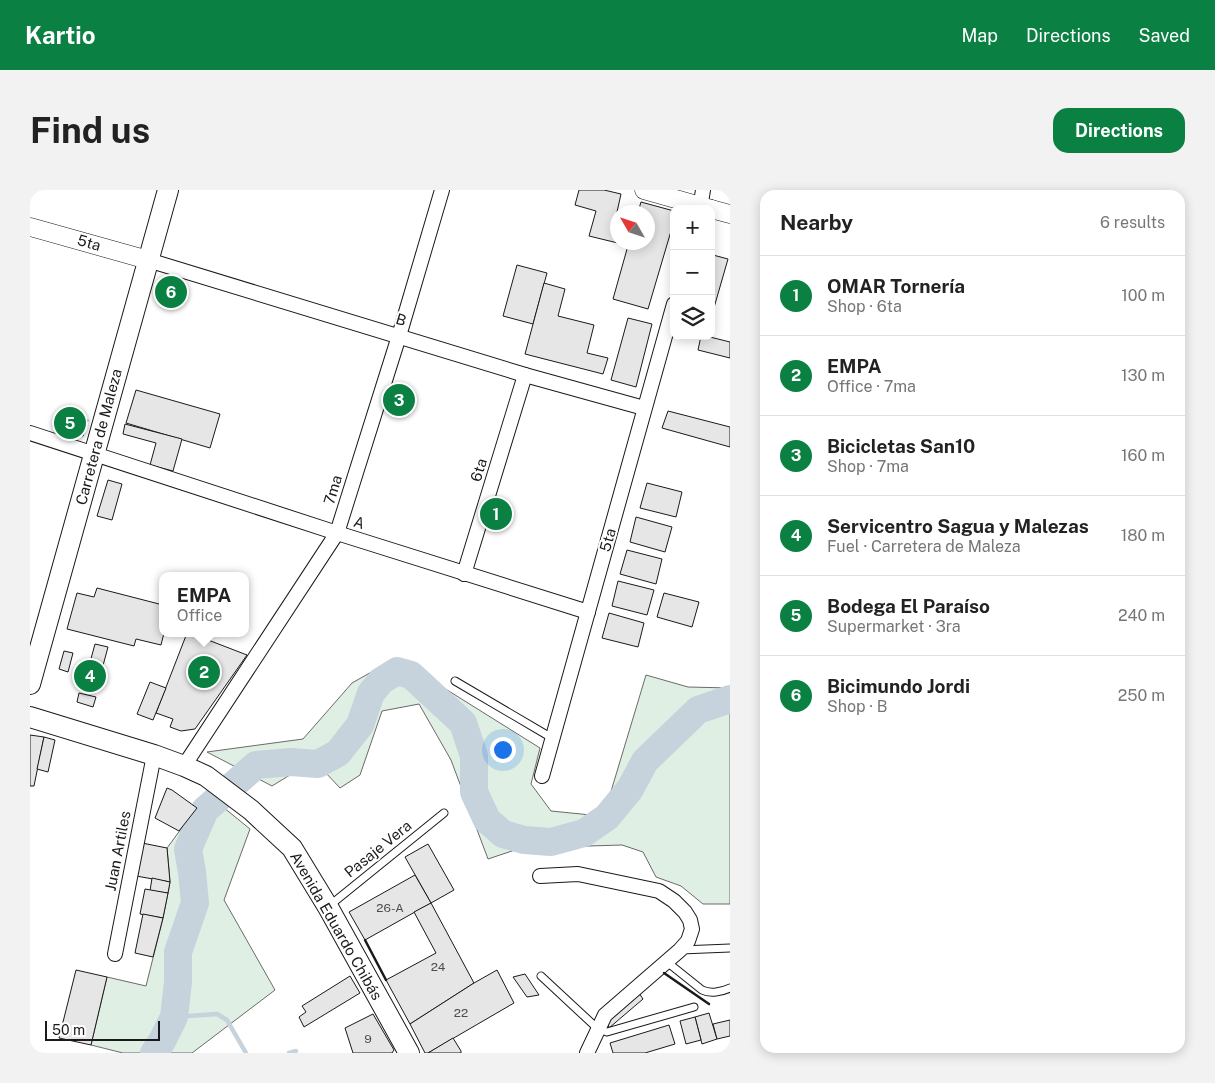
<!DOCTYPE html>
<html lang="en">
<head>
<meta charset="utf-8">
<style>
  body { margin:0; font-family:"Public Sans",sans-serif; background:#f2f2f2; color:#222 }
  .controls { position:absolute; right:15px; top:15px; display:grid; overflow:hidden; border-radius:10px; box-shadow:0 2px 12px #0003 }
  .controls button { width:45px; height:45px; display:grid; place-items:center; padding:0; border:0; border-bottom:1px solid #e0e0e0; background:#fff; color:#222; font:25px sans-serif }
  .compass { position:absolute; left:580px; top:15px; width:45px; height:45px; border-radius:50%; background:#fff; box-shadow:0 2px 12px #0003; rotate:309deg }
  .scale { position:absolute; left:15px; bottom:12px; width:115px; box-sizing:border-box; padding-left:5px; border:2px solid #1a1a1a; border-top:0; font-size:14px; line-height:18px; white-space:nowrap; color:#1a1a1a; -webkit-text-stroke:4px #fff; paint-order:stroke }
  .you { position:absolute; left:472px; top:559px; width:18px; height:18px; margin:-12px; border:4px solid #fff; border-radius:50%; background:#1a73e8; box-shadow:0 0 0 8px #1a73e833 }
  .badge { display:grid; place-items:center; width:32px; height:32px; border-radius:50%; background:#0b8043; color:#fff; font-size:16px; font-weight:700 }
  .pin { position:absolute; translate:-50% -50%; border:2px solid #fff; box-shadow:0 1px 5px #0006 }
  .popup { position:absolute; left:129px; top:382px; width:90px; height:65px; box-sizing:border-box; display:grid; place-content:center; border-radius:10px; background:#fff; filter:drop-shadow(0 1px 4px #0005); font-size:16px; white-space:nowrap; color:#767676 }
  .popup b { font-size:19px; color:#222 }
  .popup::after { content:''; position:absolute; left:50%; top:100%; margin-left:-10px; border:10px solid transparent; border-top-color:#fff }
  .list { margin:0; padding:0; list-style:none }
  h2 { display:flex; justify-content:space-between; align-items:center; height:65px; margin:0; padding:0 20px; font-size:21px }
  h2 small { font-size:16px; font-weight:400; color:#767676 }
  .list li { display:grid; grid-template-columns:32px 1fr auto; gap:15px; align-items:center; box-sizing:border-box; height:80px; padding:0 20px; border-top:1px solid #e0e0e0 }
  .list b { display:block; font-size:19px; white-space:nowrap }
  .list p { margin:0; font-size:16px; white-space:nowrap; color:#767676 }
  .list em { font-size:16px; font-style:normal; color:#767676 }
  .icon { flex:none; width:28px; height:28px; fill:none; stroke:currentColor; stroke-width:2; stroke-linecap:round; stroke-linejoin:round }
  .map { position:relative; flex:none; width:700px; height:863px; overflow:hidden; border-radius:15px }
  header { display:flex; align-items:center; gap:30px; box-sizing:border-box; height:70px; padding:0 25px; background:#0b8043; color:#fff }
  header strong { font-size:24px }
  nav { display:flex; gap:28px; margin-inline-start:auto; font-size:18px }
  .intro { display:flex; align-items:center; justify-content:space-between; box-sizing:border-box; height:120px; padding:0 30px }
  h1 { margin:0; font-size:35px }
  .button { padding:12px 22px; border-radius:15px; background:#0b8043; color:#fff; font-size:18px; font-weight:700 }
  main { display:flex; gap:30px; padding:0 30px }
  aside { flex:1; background:#fff; border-radius:15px; box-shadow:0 2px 12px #0003 }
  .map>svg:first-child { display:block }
  .green { fill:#e0efe3; stroke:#6a6a6a }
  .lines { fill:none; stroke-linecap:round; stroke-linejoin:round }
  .stream { stroke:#c6d2dc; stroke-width:4.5 }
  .river { stroke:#c6d2dc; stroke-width:28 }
  .building { fill:#e6e6e6; stroke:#1a1a1a }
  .service-casing { stroke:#1a1a1a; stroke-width:9 }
  .minor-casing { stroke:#1a1a1a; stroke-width:16 }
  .tertiary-casing { stroke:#1a1a1a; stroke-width:19 }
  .secondary-casing { stroke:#1a1a1a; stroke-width:22 }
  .service { stroke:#fff; stroke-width:7 }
  .minor { stroke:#fff; stroke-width:14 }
  .tertiary { stroke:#fff; stroke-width:18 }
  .secondary { stroke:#fff; stroke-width:20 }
  .wall { stroke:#1a1a1a; stroke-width:2.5 }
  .labels { text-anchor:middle; stroke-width:4; stroke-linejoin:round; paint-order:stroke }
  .number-label { font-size:12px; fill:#4d4d4d }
  .street-label { font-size:15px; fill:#1a1a1a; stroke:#fff }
</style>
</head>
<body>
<header>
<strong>Kartio</strong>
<nav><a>Map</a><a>Directions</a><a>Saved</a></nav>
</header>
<div class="intro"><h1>Find us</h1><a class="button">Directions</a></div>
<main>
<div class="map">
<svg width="700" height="863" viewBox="0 0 700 863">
  <rect width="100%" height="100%" fill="#fff"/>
  <g class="green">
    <path d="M 374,473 L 510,558 L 501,594 L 521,621 L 561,625 L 579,608 L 616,485 L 658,497 L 700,498 L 700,714 L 673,714 L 651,696 L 626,687 L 613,662 L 592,655 L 525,657 L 497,656 L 458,669 L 421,570 L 389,514 L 352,521 L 330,585 L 310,598 L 294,581 L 268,580 L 242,596 L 177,562 L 273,549 L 322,493 L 352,476 Z"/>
    <path d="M 177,604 L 220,639 L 194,710 L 245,800 L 162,863 L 93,863 L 61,855 L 77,787 L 116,796 L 133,728 L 138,703 L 140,692 L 137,658 Z"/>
  </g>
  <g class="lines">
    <g class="stream">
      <path d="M 144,827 L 187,824 L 197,830 L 216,863"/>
      <path d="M 259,863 L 266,861"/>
    </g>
    <path class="river" d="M 124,863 L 132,851 L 144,827 L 148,792 L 148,762 L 165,713 L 162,682 L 158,659 L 175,620 L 226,575 L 261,572 L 288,574 L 308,563 L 330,535 L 341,503 L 351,491 L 367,481 L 381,485 L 433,533 L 444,566 L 444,602 L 457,630 L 473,644 L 494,650 L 521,652 L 554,643 L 577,627 L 600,599 L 615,571 L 668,520 L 700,509"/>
  </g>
  <g class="building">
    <path d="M 549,0 L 574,0 L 591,4 L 585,31 L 588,31 L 588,52 L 597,52 L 596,55 L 559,46 L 566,21 L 545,15 Z"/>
    <path d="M 611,12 L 644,21 L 644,31 L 618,119 L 583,109 L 599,52 L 618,52 L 618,22 L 608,22 Z"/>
    <path d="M 683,65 L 698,69 L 681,128 L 681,70 Z"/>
    <path d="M 487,75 L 517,83 L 503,134 L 473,126 Z"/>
    <path d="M 514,93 L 535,99 L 528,126 L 564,135 L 557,163 L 578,168 L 573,184 L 495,164 Z"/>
    <path d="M 598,128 L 622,134 L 606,197 L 581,190 Z"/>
    <path d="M 671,146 L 676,146 L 700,152 L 700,168 L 668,160 Z"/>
    <path d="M 106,200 L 190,224 L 180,258 L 96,233 Z"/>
    <path d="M 28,221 L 58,230 L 53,246 L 23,237 Z"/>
    <path d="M 638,221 L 700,237 L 700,257 L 632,238 Z"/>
    <path d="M 95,234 L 152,249 L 143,281 L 120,275 L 126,253 L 93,244 Z"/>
    <path d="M 78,290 L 92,294 L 82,330 L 67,326 Z"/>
    <path d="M 617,293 L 652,302 L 646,327 L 610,318 Z"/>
    <path d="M 606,327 L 642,337 L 635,362 L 600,352 Z"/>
    <path d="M 597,360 L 632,369 L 626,394 L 590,384 Z"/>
    <path d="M 588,391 L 624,400 L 617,425 L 582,416 Z"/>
    <path d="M 67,398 L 133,415 L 133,443 L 134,443 L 131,455 L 106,449 L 104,456 L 37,439 L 47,403 L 64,407 Z"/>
    <path d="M 634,403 L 669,412 L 662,437 L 627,427 Z"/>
    <path d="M 579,423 L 614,433 L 608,457 L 572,448 Z"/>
    <path d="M 157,443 L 160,443 L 217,465 L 165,539 L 151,541 L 140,537 L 143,529 L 126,523 Z"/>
    <path d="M 65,454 L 78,457 L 71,483 L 61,480 L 59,476 Z"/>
    <path d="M 34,461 L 43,463 L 38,482 L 29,479 Z"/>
    <path d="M 120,492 L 136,498 L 123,530 L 107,524 Z"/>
    <path d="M 49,503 L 66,507 L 63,517 L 47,512 Z"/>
    <path d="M 0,545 L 14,547 L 4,596 L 0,596 Z"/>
    <path d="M 14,547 L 25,550 L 18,582 L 7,579 Z"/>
    <path d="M 137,598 L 142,600 L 167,618 L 149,641 L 125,628 Z"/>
    <path d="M 112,653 L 137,658 L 140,692 L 106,686 Z"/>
    <path d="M 398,654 L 424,700 L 401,713 L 375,667 Z"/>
    <path d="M 385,685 L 401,713 L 335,750 L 319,722 Z"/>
    <path d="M 122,688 L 140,692 L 138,703 L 120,701 Z"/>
    <path d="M 115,699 L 138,703 L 133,728 L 110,724 Z"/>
    <path d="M 401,713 L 444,793 L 380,834 L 356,790 L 406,763 L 384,722 Z"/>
    <path d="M 113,724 L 133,728 L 123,767 L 105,763 Z"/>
    <path d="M 46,780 L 77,787 L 61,855 L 29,848 Z"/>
    <path d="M 467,780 L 484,813 L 398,863 L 395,863 L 380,834 L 444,793 Z"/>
    <path d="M 495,784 L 509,805 L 497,807 L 483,787 Z"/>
    <path d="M 320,786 L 330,803 L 274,837 L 269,827 L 276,822 L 272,816 Z"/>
    <path d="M 609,803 L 613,809 L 579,838 L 577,830 Z"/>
    <path d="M 679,823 L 687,849 L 672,854 L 665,827 Z"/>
    <path d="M 343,824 L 364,860 L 362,863 L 323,863 L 315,838 Z"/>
    <path d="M 665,827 L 671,850 L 656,854 L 650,831 Z"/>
    <path d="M 700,830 L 700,846 L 687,849 L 683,834 Z"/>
    <path d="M 639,835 L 645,854 L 615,863 L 583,863 L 580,853 Z"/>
    <path d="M 423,848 L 431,861 L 431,863 L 398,863 Z"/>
  </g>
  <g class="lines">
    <defs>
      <g id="service">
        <path d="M 425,491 L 522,548"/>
        <path d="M 299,716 L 414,623"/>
        <path d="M 651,760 L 700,758"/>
        <path d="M 637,772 L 672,800 C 680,804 692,802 700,798"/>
        <path d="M 511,786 L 568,839 L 577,842 L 664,817"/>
      </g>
      <g id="minor">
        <path d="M 670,19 L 673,0"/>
        <path d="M 118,70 L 495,185 L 614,218"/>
        <path d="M 0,243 L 307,343 L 558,422"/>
        <path d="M 434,384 L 495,185"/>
        <path d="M 154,576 L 307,343 L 369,146 L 412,0"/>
        <path d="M 512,586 L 644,114"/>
        <path d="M 510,686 L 548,684 L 629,701 L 644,711 L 655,722 L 660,730 L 662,739 L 658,751 L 650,760 L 575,825 L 557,863"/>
        <path d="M 85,764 L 124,565"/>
      </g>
      <g id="tertiary">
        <path d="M 614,0 L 681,19"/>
        <path d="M 681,19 L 700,24"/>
        <path d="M 0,37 L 118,70"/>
      </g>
      <g id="secondary">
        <path d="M 0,494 L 138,0"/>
        <path d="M 0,527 L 124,565 L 154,576 L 176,586 L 221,620 L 262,658 L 298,717 L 379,863"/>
      </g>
    </defs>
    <use href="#service" class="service-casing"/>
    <use href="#minor" class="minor-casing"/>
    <use href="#tertiary" class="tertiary-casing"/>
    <use href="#secondary" class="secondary-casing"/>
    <use href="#service" class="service"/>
    <use href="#minor" class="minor"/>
    <use href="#tertiary" class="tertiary"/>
    <use href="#secondary" class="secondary"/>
    <g class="wall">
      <path d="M 335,750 L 356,790"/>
      <path d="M 634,783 L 679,814"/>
    </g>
  </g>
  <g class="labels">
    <g class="number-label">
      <text x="360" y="722">26-A</text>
      <text x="408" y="781">24</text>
      <text x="431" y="827">22</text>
      <text x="338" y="853">9</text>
    </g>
    <g class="street-label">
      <text transform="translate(59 53) rotate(16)" y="5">5ta</text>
      <text transform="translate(371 130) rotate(17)" y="5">B</text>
      <text transform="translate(69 247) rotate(-75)" y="5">Carretera de Maleza</text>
      <text transform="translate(449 280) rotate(-73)" y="5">6ta</text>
      <text transform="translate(303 300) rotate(-73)" y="5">7ma</text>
      <text transform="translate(329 333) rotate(18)" y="5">A</text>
      <text transform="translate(578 350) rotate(-74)" y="5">5ta</text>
      <text transform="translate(348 659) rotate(-39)" y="5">Pasaje Vera</text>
      <text transform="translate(88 661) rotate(-79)" y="5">Juan Artiles</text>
      <text transform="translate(306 736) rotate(60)" y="5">Avenida Eduardo Chibás</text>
    </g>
  </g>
</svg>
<div class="controls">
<button>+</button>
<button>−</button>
<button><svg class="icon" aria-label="layers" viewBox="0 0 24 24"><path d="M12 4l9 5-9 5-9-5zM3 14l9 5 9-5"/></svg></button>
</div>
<svg class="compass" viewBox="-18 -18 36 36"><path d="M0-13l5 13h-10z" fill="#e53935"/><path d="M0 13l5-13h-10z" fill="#767676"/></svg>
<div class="scale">50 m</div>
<div class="you"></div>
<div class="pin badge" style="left:466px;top:324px">1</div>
<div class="pin badge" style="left:174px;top:482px">2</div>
<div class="popup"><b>EMPA</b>Office</div>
<div class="pin badge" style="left:369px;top:210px">3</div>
<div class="pin badge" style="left:60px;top:486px">4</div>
<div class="pin badge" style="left:40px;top:233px">5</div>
<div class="pin badge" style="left:141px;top:102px">6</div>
</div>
<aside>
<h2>Nearby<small>6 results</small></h2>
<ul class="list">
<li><span class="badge">1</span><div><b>OMAR Tornería</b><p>Shop · 6ta</p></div><em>100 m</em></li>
<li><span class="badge">2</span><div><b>EMPA</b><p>Office · 7ma</p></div><em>130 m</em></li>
<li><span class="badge">3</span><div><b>Bicicletas San10</b><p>Shop · 7ma</p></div><em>160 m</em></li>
<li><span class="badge">4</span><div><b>Servicentro Sagua y Malezas</b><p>Fuel · Carretera de Maleza</p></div><em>180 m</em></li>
<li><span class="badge">5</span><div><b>Bodega El Paraíso</b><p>Supermarket · 3ra</p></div><em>240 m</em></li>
<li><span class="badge">6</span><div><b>Bicimundo Jordi</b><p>Shop · B</p></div><em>250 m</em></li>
</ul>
</aside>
</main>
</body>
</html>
